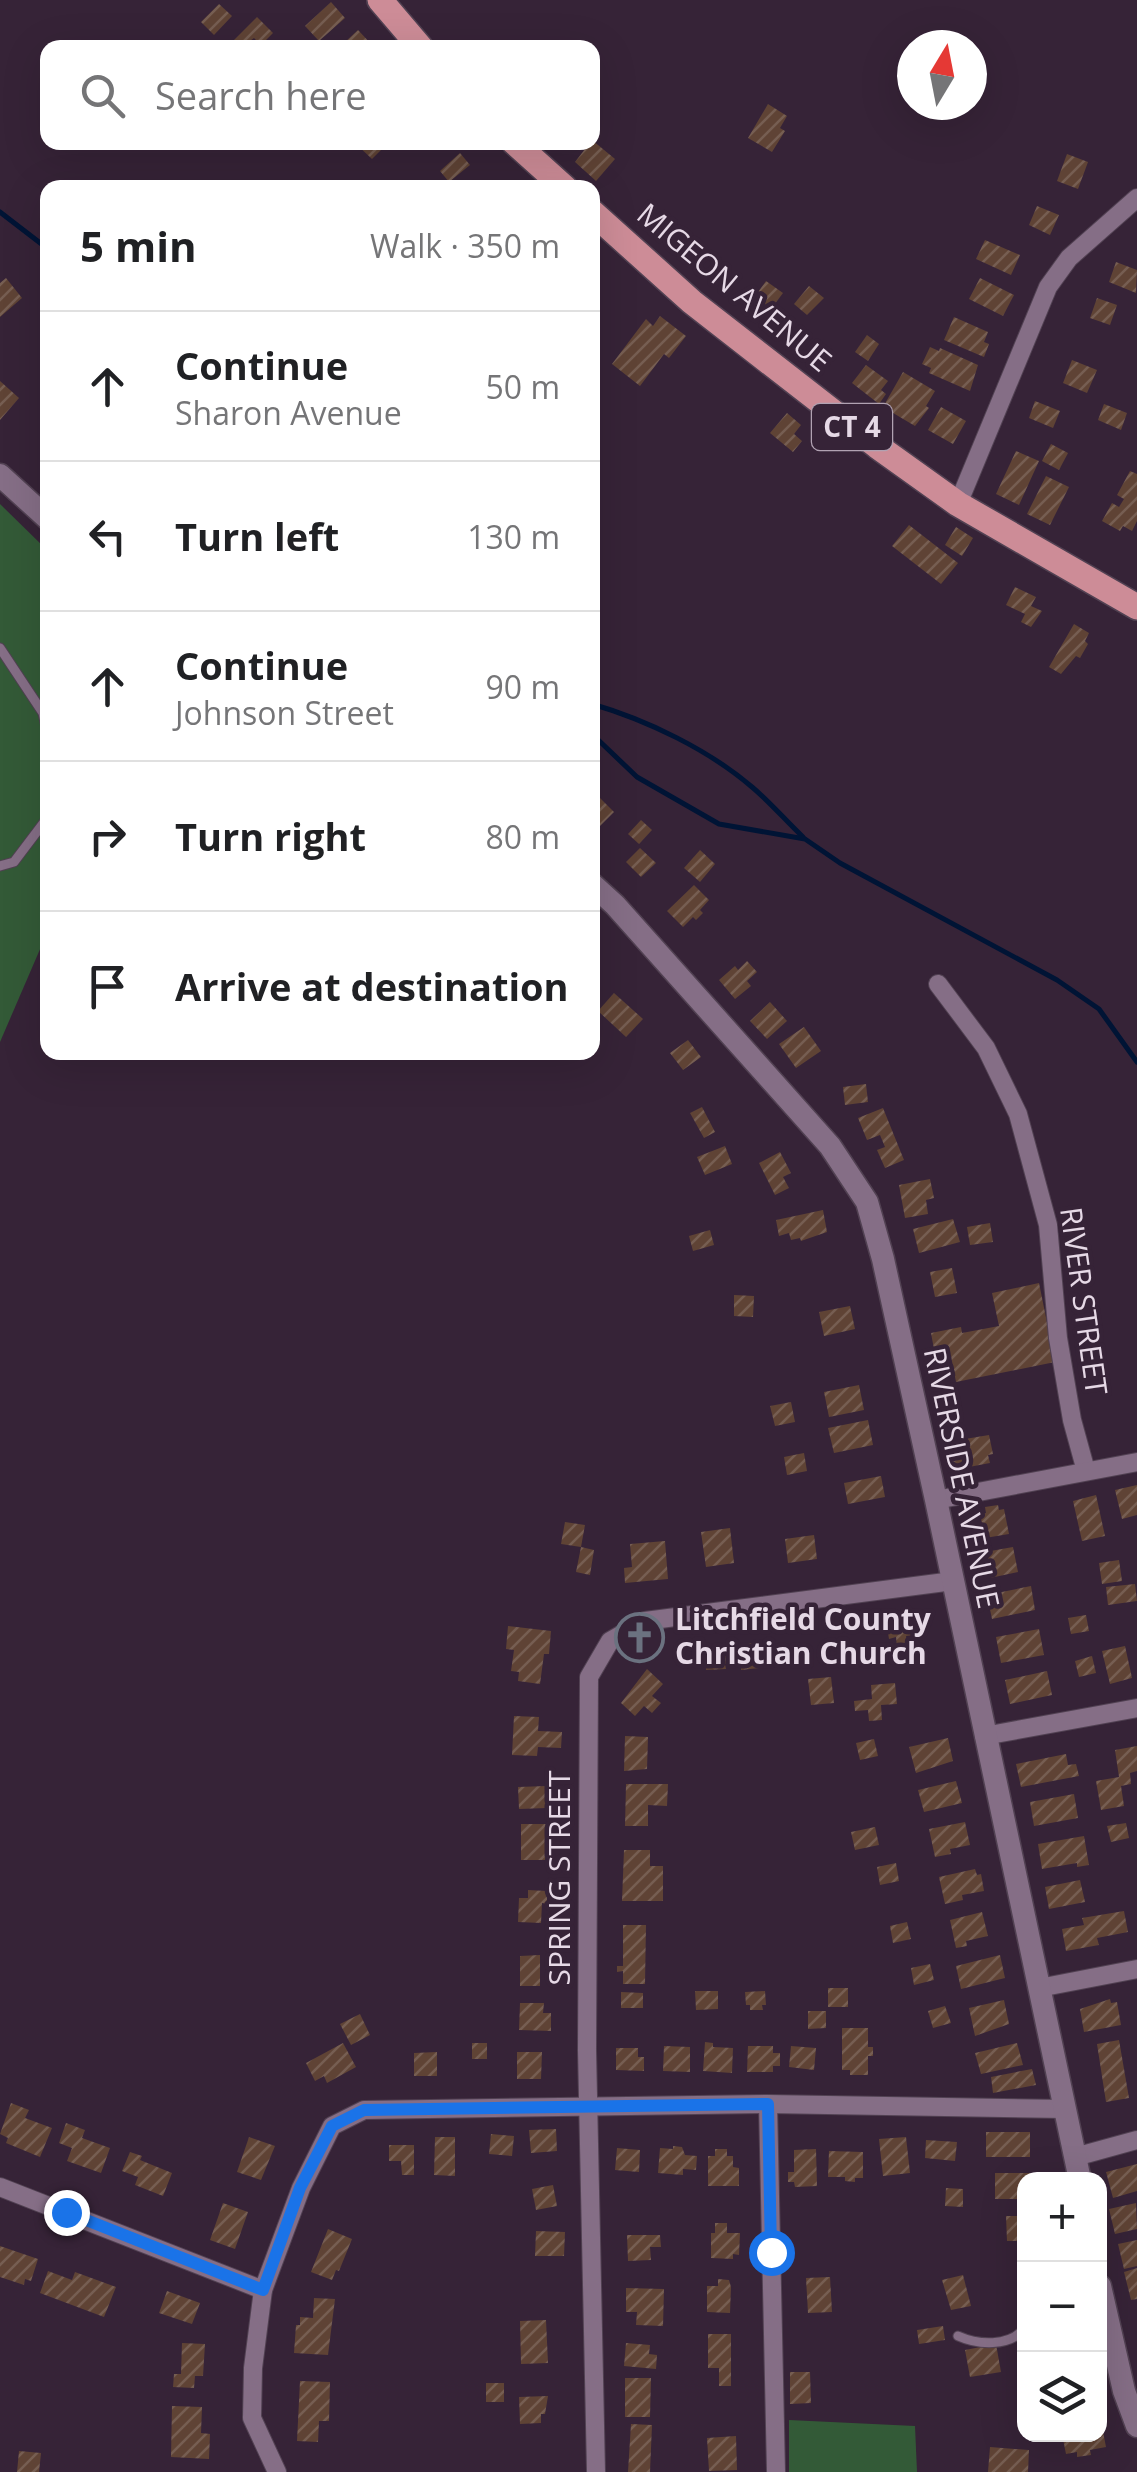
<!DOCTYPE html>
<html lang="en">
<head>
<meta charset="utf-8">
<style>
  body { margin:0; font-family:"Open Sans",sans-serif; background:#f2f2f2; color:#202124 }
  .controls { position:absolute; right:30px; bottom:30px; display:grid; overflow:hidden; border-radius:20px; box-shadow:0 10px 40px #0002 }
  .controls button { width:90px; height:90px; display:grid; place-items:center; padding:0; border:0; border-bottom:2px solid #e0e0e0; background:#fff; color:#202124; font:50px sans-serif }
  .compass { position:absolute; left:897px; top:30px; width:90px; height:90px; border-radius:50%; background:#fff; box-shadow:0 10px 40px #0002; rotate:10deg }
  .stop { position:absolute; width:30px; height:30px; margin:-22px; border:8px solid #1a73e8; border-radius:50%; background:#fff }
  .stop.end { background:#1a73e8; border-color:#fff; box-shadow:0 2px 10px #0008 }
  .list { margin:0; padding:0; list-style:none }
  h2 { display:flex; justify-content:space-between; align-items:center; height:130px; margin:0; padding:0 40px; font-size:42px }
  h2 small { font-size:32px; font-weight:400; color:#757577 }
  .list li { display:grid; grid-template-columns:65px 1fr auto; gap:30px; align-items:center; box-sizing:border-box; height:150px; padding:0 40px; border-top:2px solid #e0e0e0 }
  .list b { display:block; font-size:38px; white-space:nowrap }
  .list p { margin:0; font-size:32px; white-space:nowrap; color:#757577 }
  .list em { font-size:32px; font-style:normal; color:#757577 }
  .icon { flex:none; width:55px; height:55px; fill:none; stroke:currentColor; stroke-width:2; stroke-linecap:round; stroke-linejoin:round }
  .map { position:relative; flex:none; width:1137px; height:2472px; overflow:hidden }
  .search { position:absolute; background:#fff; box-shadow:0 10px 40px #0002; left:40px; top:40px; width:560px; height:110px; display:flex; align-items:center; gap:25px; box-sizing:border-box; padding:0 35px; border-radius:20px; color:#757577; font-size:38px }
  .panel { position:absolute; background:#fff; box-shadow:0 10px 40px #0002; left:40px; top:180px; width:560px; height:880px; border-radius:20px }
  .map>svg:first-child { display:block }
  .park { fill:#335a37 }
  .lines { fill:none; stroke-linecap:round; stroke-linejoin:round }
  .stream { stroke:#001435; stroke-width:5 }
  .building { fill:url(#building-hatch) }
  .service-casing { stroke:#514152; stroke-width:11 }
  .minor-casing { stroke:#514152; stroke-width:20 }
  .tertiary-casing { stroke:#514152; stroke-width:25 }
  .primary-casing { stroke:#514152; stroke-width:28 }
  .service { stroke:#856e86; stroke-width:9 }
  .minor { stroke:#856e86; stroke-width:18 }
  .tertiary { stroke:#856e86; stroke-width:22 }
  .primary { stroke:#cd8c97; stroke-width:25 }
  .route { stroke:#1a73e8; stroke-width:12 }
  .labels { text-anchor:middle; stroke-width:9; stroke-linejoin:round; paint-order:stroke }
  .shield { fill:#362337; stroke:#b1a2b2; stroke-width:2.5 }
  .shield-label { font-size:28px; font-weight:bold; fill:#e6d9e6 }
  .street-label { font-size:30px; fill:#e6d9e6; stroke:#362337 }
  .poi-label { font-size:30px; font-weight:bold; fill:#e6d9e6; stroke:#362337; text-anchor:start }
</style>
</head>
<body>
<div class="map">
<svg width="1137" height="2472" viewBox="0 0 1137 2472">
  <defs>
    <pattern id="building-hatch" width="6" height="6" patternUnits="userSpaceOnUse" patternTransform="scale(2.5)"><rect width="6" height="6" fill="#5f4335"/><path d="M-1 1l2-2M0 6l6-6M5 7l2-2" fill="none" stroke="#765e52"/></pattern>
  </defs>
  <rect width="100%" height="100%" fill="#362337"/>
  <g class="park">
    <path d="M 0,504 L 48,551 L 47,933 L 0,1042 Z"/>
    <path d="M 789,2420 L 915,2426 L 917,2472 L 789,2472 Z"/>
  </g>
  <g class="lines">
    <g class="stream">
      <path d="M 0,212 L 48,249"/>
      <path d="M 592,704 C 647,720 709,750 752,787 C 770,802 786,821 803,837"/>
      <path d="M 592,734 L 637,777 L 719,824 L 805,839 L 840,863 L 1057,980 L 1099,1009 L 1137,1062"/>
    </g>
  </g>
  <g class="building">
    <path d="M 331,2 L 345,18 L 319,41 L 305,26 Z"/>
    <path d="M 219,4 L 232,16 L 214,35 L 201,22 Z"/>
    <path d="M 257,17 L 273,33 L 261,45 L 254,38 L 240,48 L 233,41 Z"/>
    <path d="M 358,30 L 373,46 L 371,48 L 348,48 L 344,43 Z"/>
    <path d="M 768,104 L 787,116 L 780,128 L 785,131 L 772,152 L 748,138 Z"/>
    <path d="M 592,140 L 615,159 L 596,181 L 575,162 Z"/>
    <path d="M 354,142 L 384,142 L 386,145 L 372,159 Z"/>
    <path d="M 460,153 L 470,165 L 449,182 L 440,171 Z"/>
    <path d="M 1067,154 L 1088,162 L 1078,189 L 1057,181 Z"/>
    <path d="M 1037,206 L 1059,215 L 1050,235 L 1029,225 Z"/>
    <path d="M 985,240 L 1020,255 L 1011,275 L 976,259 Z"/>
    <path d="M 1116,262 L 1137,270 L 1136,293 L 1109,282 Z"/>
    <path d="M 6,278 L 22,298 L 0,317 L 0,283 Z"/>
    <path d="M 980,278 L 1014,295 L 1003,316 L 969,299 Z"/>
    <path d="M 766,281 L 783,293 L 765,317 L 749,305 Z"/>
    <path d="M 809,286 L 824,298 L 807,315 L 794,304 Z"/>
    <path d="M 1097,298 L 1117,305 L 1110,325 L 1090,318 Z"/>
    <path d="M 660,316 L 686,336 L 669,358 L 664,354 L 640,386 L 612,364 L 646,319 L 653,326 Z"/>
    <path d="M 954,317 L 988,332 L 984,342 L 989,344 L 984,357 L 944,340 Z"/>
    <path d="M 867,335 L 879,344 L 868,361 L 855,352 Z"/>
    <path d="M 930,347 L 939,351 L 940,348 L 978,365 L 970,391 L 929,373 L 931,368 L 922,364 Z"/>
    <path d="M 1072,360 L 1097,370 L 1087,393 L 1063,383 Z"/>
    <path d="M 866,365 L 888,381 L 881,390 L 886,394 L 879,404 L 852,383 Z"/>
    <path d="M 903,372 L 935,391 L 926,406 L 929,408 L 915,426 L 883,407 Z"/>
    <path d="M 0,381 L 19,398 L 0,420 Z"/>
    <path d="M 1035,401 L 1060,411 L 1053,428 L 1029,418 Z"/>
    <path d="M 1104,404 L 1127,413 L 1121,430 L 1098,420 Z"/>
    <path d="M 941,407 L 966,421 L 953,444 L 928,430 Z"/>
    <path d="M 787,413 L 801,425 L 794,434 L 802,441 L 793,452 L 770,433 Z"/>
    <path d="M 1051,444 L 1068,453 L 1059,470 L 1042,461 Z"/>
    <path d="M 1016,451 L 1039,461 L 1019,505 L 996,494 Z"/>
    <path d="M 1130,471 L 1137,474 L 1137,521 L 1132,531 L 1123,526 L 1120,531 L 1102,521 L 1112,503 L 1119,507 L 1124,499 L 1117,495 Z"/>
    <path d="M 1046,476 L 1069,487 L 1050,525 L 1027,514 Z"/>
    <path d="M 909,525 L 958,563 L 941,584 L 892,546 Z"/>
    <path d="M 956,527 L 973,538 L 962,556 L 945,545 Z"/>
    <path d="M 1015,587 L 1036,597 L 1031,606 L 1042,611 L 1031,627 L 1021,622 L 1025,614 L 1006,605 Z"/>
    <path d="M 1074,624 L 1089,633 L 1085,641 L 1088,644 L 1080,658 L 1076,656 L 1061,674 L 1049,667 Z"/>
    <path d="M 592,790 L 614,812 L 596,830 L 592,826 Z"/>
    <path d="M 641,820 L 652,830 L 639,844 L 628,834 Z"/>
    <path d="M 640,848 L 656,863 L 641,877 L 626,862 Z"/>
    <path d="M 700,850 L 715,864 L 700,882 L 684,868 Z"/>
    <path d="M 694,885 L 709,900 L 700,910 L 703,913 L 696,920 L 693,917 L 683,927 L 667,911 Z"/>
    <path d="M 747,961 L 757,972 L 747,981 L 751,986 L 735,999 L 719,980 L 735,966 L 738,970 Z"/>
    <path d="M 614,993 L 643,1019 L 626,1037 L 598,1011 Z"/>
    <path d="M 770,1002 L 787,1021 L 767,1039 L 750,1021 Z"/>
    <path d="M 804,1027 L 821,1051 L 796,1068 L 779,1044 Z"/>
    <path d="M 688,1040 L 701,1057 L 683,1070 L 670,1053 Z"/>
    <path d="M 866,1084 L 868,1102 L 845,1105 L 843,1087 Z"/>
    <path d="M 702,1107 L 715,1132 L 704,1138 L 690,1113 Z"/>
    <path d="M 883,1108 L 904,1160 L 885,1168 L 877,1150 L 885,1147 L 880,1135 L 867,1140 L 858,1118 Z"/>
    <path d="M 725,1146 L 732,1164 L 705,1175 L 697,1157 Z"/>
    <path d="M 780,1152 L 791,1173 L 783,1177 L 789,1188 L 775,1195 L 759,1163 Z"/>
    <path d="M 930,1179 L 934,1198 L 926,1200 L 928,1214 L 905,1218 L 899,1185 Z"/>
    <path d="M 823,1210 L 827,1232 L 801,1241 L 800,1238 L 791,1240 L 789,1233 L 779,1236 L 776,1220 Z"/>
    <path d="M 953,1219 L 960,1242 L 919,1253 L 913,1229 Z"/>
    <path d="M 990,1223 L 993,1242 L 970,1245 L 967,1227 Z"/>
    <path d="M 710,1230 L 714,1245 L 693,1251 L 689,1236 Z"/>
    <path d="M 952,1268 L 957,1293 L 935,1297 L 930,1272 Z"/>
    <path d="M 1039,1283 L 1055,1362 L 956,1382 L 951,1356 L 936,1360 L 931,1333 L 961,1327 L 962,1333 L 999,1326 L 992,1293 Z"/>
    <path d="M 734,1295 L 754,1296 L 753,1317 L 734,1316 Z"/>
    <path d="M 850,1306 L 855,1329 L 824,1336 L 819,1312 Z"/>
    <path d="M 859,1385 L 864,1410 L 829,1417 L 824,1392 Z"/>
    <path d="M 791,1402 L 795,1422 L 775,1426 L 770,1406 Z"/>
    <path d="M 868,1420 L 873,1445 L 834,1453 L 828,1428 Z"/>
    <path d="M 963,1434 L 965,1439 L 989,1435 L 993,1454 L 988,1455 L 990,1463 L 953,1470 L 946,1437 Z"/>
    <path d="M 804,1453 L 807,1471 L 787,1475 L 784,1457 Z"/>
    <path d="M 881,1476 L 885,1497 L 848,1504 L 844,1483 Z"/>
    <path d="M 1137,1485 L 1137,1515 L 1122,1519 L 1115,1490 Z"/>
    <path d="M 1096,1495 L 1105,1536 L 1082,1541 L 1073,1501 Z"/>
    <path d="M 998,1505 L 999,1510 L 1004,1509 L 1009,1534 L 985,1538 L 980,1514 L 986,1513 L 985,1507 Z"/>
    <path d="M 565,1522 L 585,1525 L 581,1547 L 561,1544 Z"/>
    <path d="M 730,1528 L 734,1563 L 706,1567 L 701,1532 Z"/>
    <path d="M 814,1535 L 817,1559 L 788,1563 L 785,1539 Z"/>
    <path d="M 665,1541 L 668,1579 L 625,1583 L 624,1568 L 632,1567 L 630,1544 Z"/>
    <path d="M 581,1547 L 594,1550 L 590,1575 L 576,1572 Z"/>
    <path d="M 1013,1547 L 1018,1572 L 990,1578 L 985,1552 Z"/>
    <path d="M 1119,1560 L 1122,1581 L 1102,1584 L 1099,1563 Z"/>
    <path d="M 1135,1584 L 1137,1601 L 1108,1605 L 1106,1587 Z"/>
    <path d="M 1031,1586 L 1035,1610 L 992,1619 L 987,1595 Z"/>
    <path d="M 909,1611 L 913,1635 L 906,1636 L 908,1646 L 897,1648 L 896,1637 L 889,1639 L 885,1615 Z"/>
    <path d="M 1086,1615 L 1089,1631 L 1071,1634 L 1068,1618 Z"/>
    <path d="M 508,1626 L 551,1631 L 549,1654 L 544,1654 L 540,1684 L 518,1681 L 519,1672 L 511,1671 L 514,1650 L 506,1649 Z"/>
    <path d="M 1039,1629 L 1044,1655 L 1001,1663 L 996,1637 Z"/>
    <path d="M 767,1642 L 769,1667 L 741,1670 L 741,1663 L 725,1664 L 726,1669 L 706,1670 L 705,1649 L 725,1647 L 726,1654 L 740,1653 L 739,1644 Z"/>
    <path d="M 1125,1646 L 1132,1678 L 1110,1684 L 1102,1651 Z"/>
    <path d="M 1092,1656 L 1096,1673 L 1079,1677 L 1075,1661 Z"/>
    <path d="M 647,1669 L 663,1684 L 652,1696 L 661,1703 L 652,1713 L 644,1706 L 635,1716 L 621,1703 Z"/>
    <path d="M 1047,1671 L 1052,1695 L 1010,1704 L 1005,1680 Z"/>
    <path d="M 831,1677 L 834,1703 L 811,1705 L 808,1679 Z"/>
    <path d="M 895,1683 L 897,1704 L 881,1705 L 882,1720 L 869,1721 L 868,1710 L 855,1711 L 854,1701 L 872,1699 L 871,1685 Z"/>
    <path d="M 514,1716 L 539,1717 L 538,1731 L 562,1732 L 561,1748 L 538,1747 L 537,1756 L 512,1755 Z"/>
    <path d="M 625,1736 L 648,1737 L 647,1769 L 624,1771 Z"/>
    <path d="M 948,1738 L 953,1761 L 916,1773 L 909,1747 Z"/>
    <path d="M 874,1739 L 878,1756 L 860,1760 L 856,1743 Z"/>
    <path d="M 1137,1746 L 1137,1771 L 1130,1773 L 1131,1784 L 1121,1786 L 1124,1806 L 1101,1810 L 1096,1781 L 1119,1777 L 1115,1750 Z"/>
    <path d="M 1066,1754 L 1068,1765 L 1076,1764 L 1079,1776 L 1021,1787 L 1016,1764 Z"/>
    <path d="M 956,1781 L 962,1803 L 924,1812 L 918,1790 Z"/>
    <path d="M 626,1784 L 668,1784 L 667,1806 L 648,1805 L 648,1826 L 625,1826 Z"/>
    <path d="M 546,1786 L 547,1808 L 519,1809 L 518,1787 Z"/>
    <path d="M 1074,1794 L 1078,1818 L 1034,1826 L 1030,1802 Z"/>
    <path d="M 965,1822 L 970,1845 L 950,1849 L 951,1854 L 935,1857 L 929,1829 Z"/>
    <path d="M 1126,1823 L 1129,1838 L 1111,1842 L 1107,1826 Z"/>
    <rect x="521" y="1824" width="27" height="36"/>
    <path d="M 875,1827 L 879,1845 L 855,1850 L 851,1832 Z"/>
    <path d="M 1084,1836 L 1089,1865 L 1077,1867 L 1077,1863 L 1042,1869 L 1038,1844 Z"/>
    <path d="M 624,1850 L 650,1850 L 650,1866 L 663,1866 L 663,1901 L 622,1901 Z"/>
    <path d="M 896,1863 L 899,1881 L 880,1885 L 877,1867 Z"/>
    <path d="M 975,1869 L 977,1875 L 981,1874 L 984,1891 L 962,1895 L 963,1900 L 945,1904 L 939,1877 Z"/>
    <path d="M 1080,1880 L 1085,1902 L 1049,1909 L 1045,1887 Z"/>
    <path d="M 528,1890 L 547,1891 L 547,1904 L 542,1903 L 541,1923 L 518,1922 L 519,1898 L 528,1898 Z"/>
    <path d="M 1124,1911 L 1128,1932 L 1097,1938 L 1099,1945 L 1066,1951 L 1062,1929 L 1084,1925 L 1082,1918 Z"/>
    <path d="M 982,1912 L 988,1936 L 966,1941 L 967,1946 L 956,1948 L 950,1920 Z"/>
    <path d="M 907,1922 L 911,1939 L 893,1943 L 890,1926 Z"/>
    <path d="M 623,1925 L 646,1925 L 645,1984 L 623,1984 L 623,1971 L 617,1972 L 617,1966 L 623,1966 Z"/>
    <path d="M 540,1955 L 540,1986 L 520,1986 L 520,1956 Z"/>
    <path d="M 1000,1955 L 1005,1978 L 961,1989 L 956,1966 Z"/>
    <path d="M 930,1964 L 934,1980 L 914,1985 L 911,1968 Z"/>
    <rect x="828" y="1988" width="20" height="19"/>
    <path d="M 695,1991 L 718,1991 L 718,2009 L 696,2010 Z"/>
    <path d="M 765,1991 L 766,2005 L 762,2005 L 763,2010 L 750,2010 L 750,2005 L 746,2005 L 745,1992 Z"/>
    <path d="M 621,1992 L 643,1993 L 643,2008 L 621,2008 Z"/>
    <path d="M 1110,1999 L 1111,2003 L 1117,2002 L 1121,2025 L 1084,2032 L 1080,2009 Z"/>
    <path d="M 1004,2000 L 1009,2024 L 975,2036 L 969,2008 Z"/>
    <path d="M 520,2003 L 544,2003 L 543,2013 L 551,2013 L 551,2031 L 519,2030 Z"/>
    <path d="M 945,2006 L 951,2023 L 933,2028 L 928,2011 Z"/>
    <path d="M 808,2011 L 826,2011 L 826,2028 L 808,2029 Z"/>
    <path d="M 360,2014 L 370,2035 L 351,2045 L 340,2024 Z"/>
    <path d="M 842,2028 L 868,2028 L 868,2047 L 873,2047 L 873,2056 L 868,2056 L 868,2075 L 850,2075 L 850,2070 L 842,2070 Z"/>
    <path d="M 1119,2040 L 1129,2098 L 1106,2102 L 1097,2044 Z"/>
    <path d="M 705,2042 L 713,2043 L 713,2047 L 733,2048 L 732,2073 L 703,2071 Z"/>
    <path d="M 343,2043 L 356,2067 L 327,2083 L 324,2076 L 315,2081 L 306,2063 Z"/>
    <rect x="472" y="2043" width="15" height="16"/>
    <path d="M 1017,2043 L 1023,2065 L 981,2074 L 975,2053 Z"/>
    <path d="M 664,2046 L 690,2047 L 690,2072 L 663,2071 Z"/>
    <path d="M 748,2046 L 773,2046 L 773,2053 L 780,2053 L 780,2066 L 773,2066 L 773,2072 L 747,2072 Z"/>
    <path d="M 791,2046 L 816,2048 L 814,2070 L 789,2067 Z"/>
    <path d="M 616,2048 L 638,2048 L 638,2057 L 644,2057 L 644,2071 L 616,2070 Z"/>
    <path d="M 437,2052 L 437,2076 L 414,2076 L 414,2053 Z"/>
    <path d="M 517,2052 L 542,2052 L 541,2079 L 517,2079 Z"/>
    <path d="M 1032,2069 L 1036,2085 L 993,2093 L 991,2077 Z"/>
    <path d="M 11,2103 L 29,2110 L 25,2118 L 52,2128 L 40,2157 L 6,2143 L 8,2138 L 0,2134 Z"/>
    <path d="M 66,2123 L 85,2130 L 82,2138 L 110,2148 L 101,2173 L 67,2161 L 72,2148 L 59,2143 Z"/>
    <path d="M 556,2129 L 557,2151 L 531,2153 L 529,2130 Z"/>
    <rect x="986" y="2132" width="44" height="25"/>
    <path d="M 491,2134 L 514,2136 L 512,2156 L 489,2154 Z"/>
    <path d="M 249,2137 L 275,2146 L 261,2180 L 237,2172 Z"/>
    <path d="M 435,2137 L 455,2137 L 455,2176 L 434,2175 Z"/>
    <path d="M 906,2137 L 910,2173 L 883,2176 L 879,2139 Z"/>
    <path d="M 926,2140 L 957,2142 L 955,2161 L 925,2158 Z"/>
    <path d="M 389,2145 L 414,2145 L 414,2175 L 402,2175 L 401,2161 L 389,2161 Z"/>
    <path d="M 673,2146 L 682,2147 L 685,2155 L 697,2156 L 696,2170 L 683,2169 L 683,2175 L 658,2173 L 660,2148 L 673,2149 Z"/>
    <path d="M 617,2148 L 640,2150 L 639,2172 L 615,2170 Z"/>
    <path d="M 715,2149 L 727,2149 L 727,2156 L 733,2156 L 733,2167 L 739,2168 L 739,2186 L 708,2186 L 708,2156 L 715,2156 Z"/>
    <path d="M 816,2149 L 817,2186 L 795,2187 L 794,2182 L 788,2182 L 788,2172 L 794,2172 L 794,2150 Z"/>
    <path d="M 829,2151 L 863,2152 L 863,2178 L 855,2178 L 855,2182 L 845,2181 L 845,2177 L 828,2177 Z"/>
    <path d="M 130,2152 L 142,2156 L 140,2160 L 172,2173 L 163,2196 L 135,2185 L 138,2177 L 122,2171 Z"/>
    <path d="M 1137,2164 L 1137,2191 L 1113,2198 L 1106,2172 Z"/>
    <path d="M 995,2173 L 1037,2173 L 1037,2180 L 1024,2180 L 1024,2199 L 995,2199 Z"/>
    <path d="M 553,2185 L 557,2206 L 536,2210 L 532,2189 Z"/>
    <path d="M 946,2188 L 963,2189 L 963,2207 L 945,2206 Z"/>
    <path d="M 223,2203 L 248,2212 L 235,2249 L 210,2240 Z"/>
    <path d="M 1136,2203 L 1137,2229 L 1115,2234 L 1109,2209 Z"/>
    <path d="M 1006,2216 L 1024,2216 L 1024,2241 L 1007,2241 Z"/>
    <path d="M 715,2223 L 727,2223 L 727,2233 L 740,2233 L 739,2255 L 733,2254 L 733,2259 L 711,2258 L 711,2233 L 715,2233 Z"/>
    <path d="M 328,2229 L 352,2239 L 339,2271 L 336,2270 L 332,2280 L 311,2272 Z"/>
    <path d="M 536,2231 L 565,2232 L 564,2256 L 535,2256 Z"/>
    <path d="M 627,2235 L 660,2235 L 661,2247 L 650,2247 L 651,2260 L 628,2261 Z"/>
    <path d="M 1137,2240 L 1137,2266 L 1124,2269 L 1118,2244 Z"/>
    <path d="M 0,2246 L 38,2259 L 31,2281 L 25,2279 L 24,2285 L 0,2277 Z"/>
    <path d="M 1137,2268 L 1137,2299 L 1131,2300 L 1124,2272 Z"/>
    <path d="M 48,2271 L 72,2280 L 75,2272 L 116,2287 L 104,2317 L 40,2293 Z"/>
    <path d="M 963,2275 L 971,2306 L 951,2310 L 942,2280 Z"/>
    <path d="M 830,2277 L 832,2312 L 808,2313 L 806,2278 Z"/>
    <path d="M 718,2279 L 729,2280 L 731,2287 L 730,2313 L 707,2312 L 707,2286 L 718,2286 Z"/>
    <path d="M 626,2288 L 664,2289 L 663,2326 L 636,2325 L 637,2312 L 626,2312 Z"/>
    <path d="M 167,2291 L 200,2303 L 192,2324 L 159,2313 Z"/>
    <path d="M 314,2298 L 335,2299 L 328,2355 L 294,2353 L 296,2325 L 300,2325 L 300,2317 L 313,2318 Z"/>
    <path d="M 546,2320 L 548,2363 L 521,2364 L 520,2321 Z"/>
    <path d="M 943,2326 L 945,2340 L 919,2344 L 917,2330 Z"/>
    <path d="M 708,2334 L 731,2334 L 731,2386 L 719,2386 L 719,2368 L 708,2368 Z"/>
    <path d="M 182,2343 L 205,2344 L 203,2376 L 195,2376 L 194,2388 L 173,2387 L 174,2374 L 181,2374 Z"/>
    <path d="M 626,2343 L 650,2345 L 649,2354 L 657,2355 L 656,2369 L 624,2366 Z"/>
    <path d="M 996,2344 L 1001,2372 L 970,2377 L 965,2350 Z"/>
    <path d="M 790,2372 L 810,2372 L 811,2403 L 790,2404 Z"/>
    <path d="M 625,2378 L 651,2378 L 650,2417 L 625,2417 Z"/>
    <path d="M 300,2381 L 330,2382 L 329,2421 L 319,2421 L 318,2442 L 297,2441 Z"/>
    <rect x="486" y="2383" width="18" height="19"/>
    <path d="M 548,2396 L 545,2414 L 541,2414 L 541,2423 L 520,2424 L 519,2397 Z"/>
    <path d="M 172,2406 L 202,2407 L 201,2433 L 210,2434 L 209,2459 L 171,2457 Z"/>
    <path d="M 1101,2421 L 1106,2447 L 1090,2450 L 1091,2455 L 1077,2457 L 1077,2452 L 1066,2454 L 1062,2434 L 1100,2434 Z"/>
    <path d="M 631,2424 L 652,2425 L 650,2472 L 628,2472 Z"/>
    <path d="M 736,2436 L 737,2470 L 709,2471 L 707,2438 Z"/>
    <path d="M 990,2447 L 1029,2450 L 1028,2472 L 988,2472 Z"/>
    <path d="M 19,2451 L 41,2453 L 39,2472 L 17,2472 Z"/>
  </g>
  <g class="lines">
    <defs>
      <g id="service">
        <path d="M 0,648 L 43,713 L 48,736"/>
        <path d="M 0,866 L 14,862 L 48,817"/>
        <path d="M 958,2336 C 978,2345 1009,2347 1024,2329"/>
      </g>
      <g id="minor">
        <path d="M 958,504 L 1048,287 L 1069,258 L 1137,198"/>
        <path d="M 938,984 L 986,1048 L 1018,1114 L 1048,1225 L 1058,1338 L 1072,1420 L 1086,1471"/>
        <path d="M 936,1500 L 1137,1462"/>
        <path d="M 984,1736 L 1137,1708"/>
        <path d="M 1039,1988 L 1137,1969"/>
        <path d="M 768,2104 L 776,2472"/>
        <path d="M 1075,2157 L 1137,2140"/>
        <path d="M 0,2187 L 263,2290"/>
        <path d="M 277,2472 L 252,2418 L 253,2368 L 263,2290 L 301,2188 L 332,2126 L 364,2110 L 768,2104 L 1065,2109"/>
        <path d="M 596,2472 L 587,2050 L 589,1677 L 610,1641 L 645,1621 L 953,1581"/>
      </g>
      <g id="tertiary">
        <path d="M 0,475 L 48,519"/>
        <path d="M 592,884 L 615,905 L 830,1146 L 867,1202 L 883,1259 L 936,1500 L 1080,2180"/>
        <path d="M 1100,2286 L 1124,2391 L 1137,2426"/>
      </g>
      <g id="primary">
        <path d="M 380,0 L 421,48"/>
        <path d="M 514,142 L 565,188"/>
        <path d="M 592,212 L 692,302 L 877,446 L 958,504 L 1137,607"/>
      </g>
    </defs>
    <use href="#service" class="service-casing"/>
    <use href="#minor" class="minor-casing"/>
    <use href="#tertiary" class="tertiary-casing"/>
    <use href="#primary" class="primary-casing"/>
    <use href="#service" class="service"/>
    <use href="#minor" class="minor"/>
    <use href="#tertiary" class="tertiary"/>
    <use href="#primary" class="primary"/>
  </g>
  <g class="lines">
    <path class="route" d="M 66,2212 L 263,2290 L 300,2188 L 332,2126 L 364,2110 L 768,2104 L 771,2252"/>
  </g>
  <defs>
    <symbol id="church-ring" viewBox="-11 -11 22 22"><circle r="9.5" fill="#362337" stroke="#6b7280" stroke-width="1.5"/><path d="M-1.2-6h2.4v3.5h3.3v2.4h-3.3V6h-2.4V-.1h-3.3v-2.4h3.3Z" fill="#6b7280"/></symbol>
  </defs>
  <g fill-rule="evenodd">
    <use href="#church-ring" x="612" y="1610" width="55" height="55"/>
  </g>
  <g class="labels">
    <rect class="shield" x="812" y="404" width="80" height="46" rx="8"/>
    <g class="shield-label">
      <text x="852" y="437">CT 4</text>
    </g>
    <g class="street-label">
      <text transform="translate(734 288) rotate(40)" y="10">MIGEON AVENUE</text>
      <text transform="translate(1083 1301) rotate(82)" y="10">RIVER STREET</text>
      <text transform="translate(961 1478) rotate(78)" y="10">RIVERSIDE AVENUE</text>
      <text transform="translate(560 1878) rotate(-90)" y="10">SPRING STREET</text>
    </g>
    <g class="poi-label">
      <text x="675" y="1630">Litchfield County<tspan x="675" dy="34">Christian Church</tspan></text>
    </g>
  </g>
</svg>
<div class="controls">
<button>+</button>
<button>−</button>
<button><svg class="icon" aria-label="layers" viewBox="0 0 24 24"><path d="M12 4l9 5-9 5-9-5zM3 14l9 5 9-5"/></svg></button>
</div>
<svg class="compass" viewBox="-18 -18 36 36"><path d="M0-13l5 13h-10z" fill="#e53935"/><path d="M0 13l5-13h-10z" fill="#757577"/></svg>
<div class="stop" style="left:771px;top:2252px"></div>
<div class="stop end" style="left:66px;top:2212px"></div>
<div class="search"><svg class="icon" aria-label="search" viewBox="0 0 24 24"><circle cx="10" cy="10" r="6"/><path d="M15 15l6 6"/></svg>Search here</div>
<section class="panel">
<h2>5 min<small>Walk · 350 m</small></h2>
<ul class="list">
<li><svg class="icon" aria-label="ahead" viewBox="0 0 24 24"><path d="M12 20V5M6 11l6-6 6 6"/></svg><div><b>Continue</b><p>Sharon Avenue</p></div><em>50 m</em></li>
<li><svg class="icon" aria-label="left" viewBox="0 0 24 24"><path d="M17 20v-9H6M10 6l-5 5 5 5"/></svg><div><b>Turn left</b></div><em>130 m</em></li>
<li><svg class="icon" aria-label="ahead" viewBox="0 0 24 24"><path d="M12 20V5M6 11l6-6 6 6"/></svg><div><b>Continue</b><p>Johnson Street</p></div><em>90 m</em></li>
<li><svg class="icon" aria-label="right" viewBox="0 0 24 24"><path d="M7 20v-9h11M14 6l5 5-5 5"/></svg><div><b>Turn right</b></div><em>80 m</em></li>
<li><svg class="icon" aria-label="arrive" viewBox="0 0 24 24"><path d="M6 21V4h12l-3 4 3 4H6"/></svg><div><b>Arrive at destination</b></div></li>
</ul>
</section>
</div>
</body>
</html>
